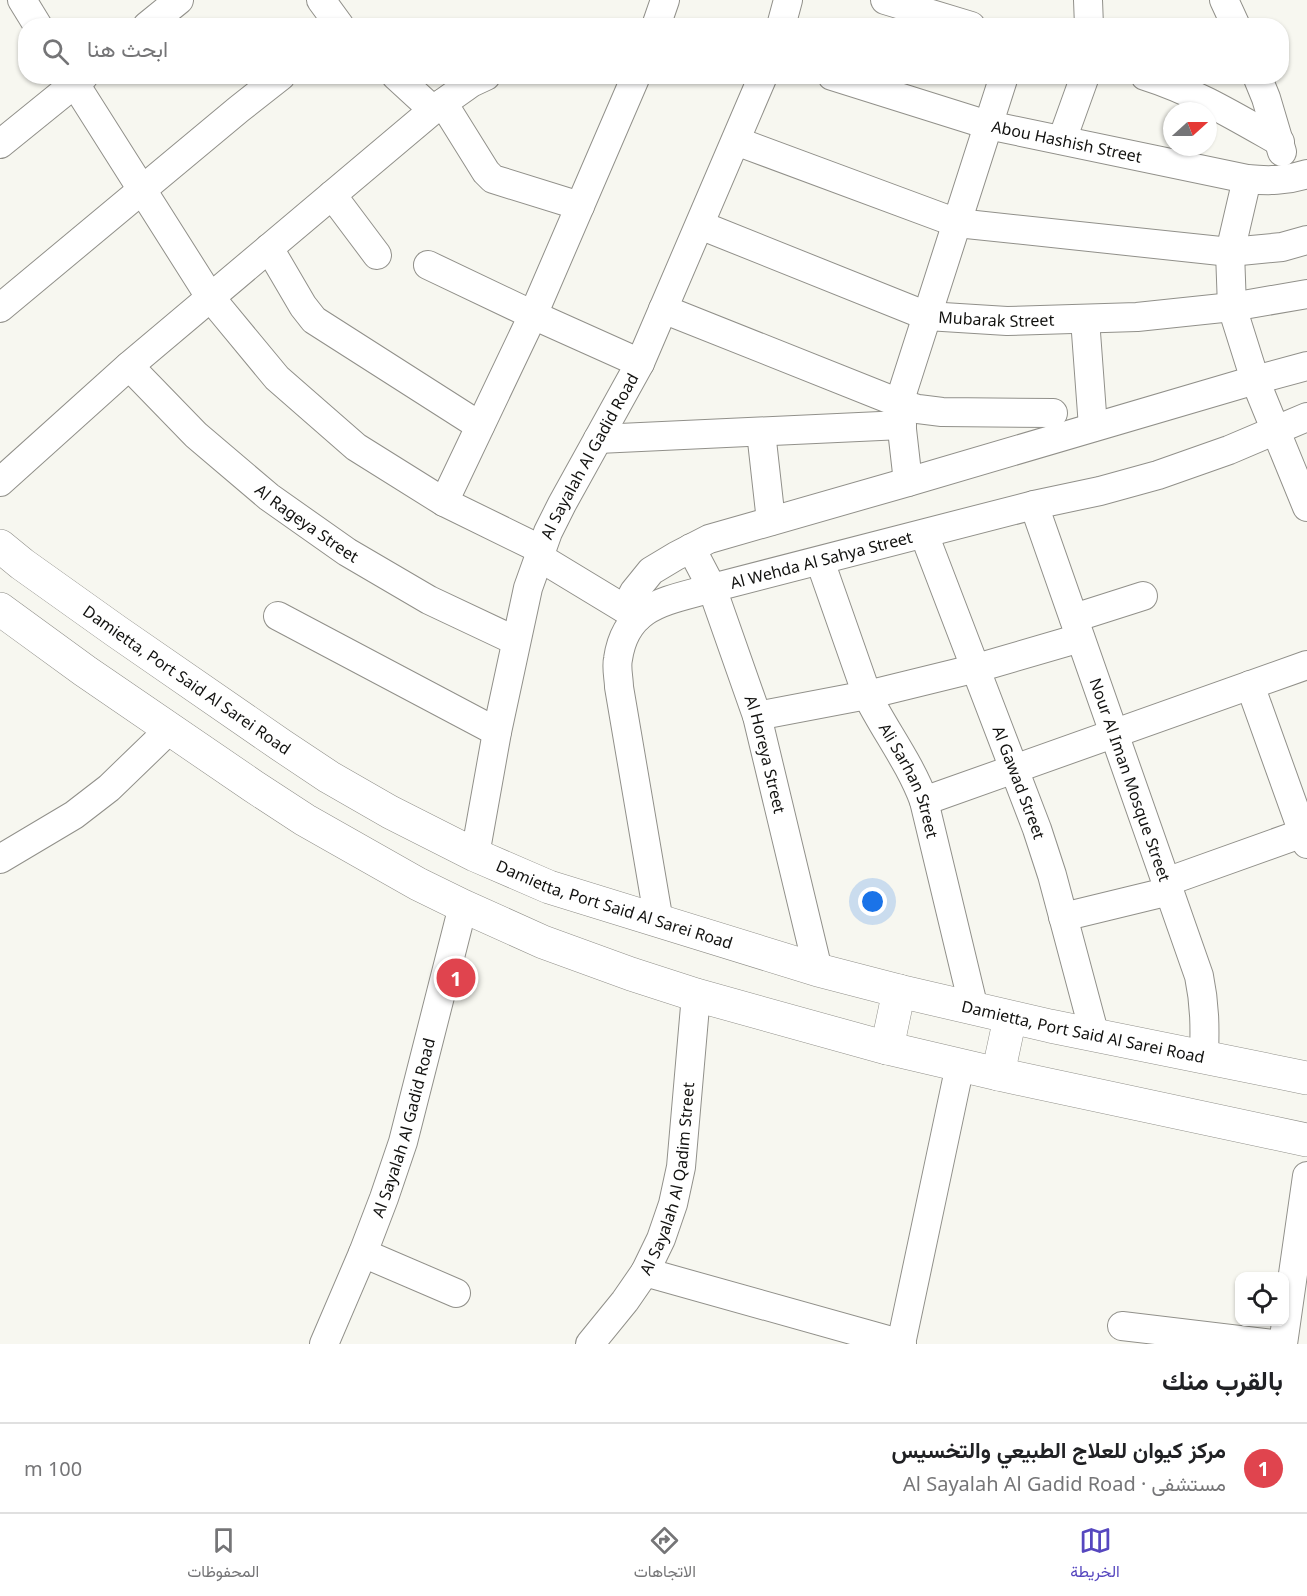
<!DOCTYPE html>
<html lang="ar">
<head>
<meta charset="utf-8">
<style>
  body { margin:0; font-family:"Noto Sans",Vazirmatn,sans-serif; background:#f6f6f6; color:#202124; direction:rtl }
  .controls { position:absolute; right:18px; bottom:18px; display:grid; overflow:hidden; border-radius:12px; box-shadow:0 2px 4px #0004 }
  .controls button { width:54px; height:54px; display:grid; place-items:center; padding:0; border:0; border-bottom:2px solid #e0e0e0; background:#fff; color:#202124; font:30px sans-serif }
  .compass { position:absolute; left:1163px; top:102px; width:54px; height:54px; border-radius:50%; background:#fff; box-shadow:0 2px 4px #0004; rotate:69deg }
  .you { position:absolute; left:873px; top:902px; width:21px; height:21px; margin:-15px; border:4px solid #fff; border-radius:50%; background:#1a73e8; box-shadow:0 0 0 9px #1a73e833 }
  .badge { display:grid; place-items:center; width:39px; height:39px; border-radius:50%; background:#5647bf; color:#fff; font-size:20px; font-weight:700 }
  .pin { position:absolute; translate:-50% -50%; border:3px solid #fff; box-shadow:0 2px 6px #0006 }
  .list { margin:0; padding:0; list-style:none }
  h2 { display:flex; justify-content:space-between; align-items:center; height:78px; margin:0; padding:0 24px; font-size:26px }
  h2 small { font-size:20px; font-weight:400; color:#757577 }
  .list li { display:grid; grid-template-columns:39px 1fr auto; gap:18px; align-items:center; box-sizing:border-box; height:90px; padding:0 24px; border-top:2px solid #e0e0e0 }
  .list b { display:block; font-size:22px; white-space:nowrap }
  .list p { margin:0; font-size:20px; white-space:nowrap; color:#757577 }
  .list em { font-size:20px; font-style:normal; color:#757577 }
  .icon { flex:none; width:33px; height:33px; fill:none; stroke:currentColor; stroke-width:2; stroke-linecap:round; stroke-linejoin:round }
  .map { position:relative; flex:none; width:1307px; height:1344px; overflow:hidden; direction:ltr }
  .search { position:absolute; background:#fff; box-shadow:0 2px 4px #0004; left:18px; right:18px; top:18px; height:66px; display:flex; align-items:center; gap:15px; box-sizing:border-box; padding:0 21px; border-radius:24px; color:#757577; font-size:22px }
  .sheet { height:168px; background:#fff }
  nav { display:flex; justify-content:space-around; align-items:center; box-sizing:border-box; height:84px; border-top:2px solid #e0e0e0; background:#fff; font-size:16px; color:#757577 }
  nav a { display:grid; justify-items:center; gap:3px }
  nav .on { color:#5647bf }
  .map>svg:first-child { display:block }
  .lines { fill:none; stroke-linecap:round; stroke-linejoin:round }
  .minor-casing { stroke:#91908a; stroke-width:30 }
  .highway-casing { stroke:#91908a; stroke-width:34 }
  .minor { stroke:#fff; stroke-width:28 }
  .highway { stroke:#fff; stroke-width:33 }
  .labels { text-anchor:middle; stroke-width:4.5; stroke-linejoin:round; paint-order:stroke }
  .street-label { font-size:16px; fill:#121210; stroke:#f7f7f0 }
</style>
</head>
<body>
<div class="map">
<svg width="1307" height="1344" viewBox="0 0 1307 1344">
  <rect width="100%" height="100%" fill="#f7f7f0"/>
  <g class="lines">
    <defs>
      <g id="minor">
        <path d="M 22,0 L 38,26"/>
        <path d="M 321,0 L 340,26"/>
        <path d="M 885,0 L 971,26"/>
        <path d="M 1088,0 L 1089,26"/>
        <path d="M 1224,0 L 1236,26"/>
        <path d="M 147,26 L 179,0"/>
        <path d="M 656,26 L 665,0"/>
        <path d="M 781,26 L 788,0"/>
        <path d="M 70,76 L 210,297 L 277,378 L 356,447 L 444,502 L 542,550"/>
        <path d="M 396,76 L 433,110"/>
        <path id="s1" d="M 832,76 L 988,125 L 1247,179 C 1268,181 1286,181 1307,174"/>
        <path d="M 1145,76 C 1193,91 1236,117 1280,142"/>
        <path d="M 1257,76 L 1266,98 L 1282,152"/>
        <path d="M 443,103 L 486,172 L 493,179 L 580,206"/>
        <path d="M 1062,140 L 1085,76"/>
        <path d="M 736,141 L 957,223 L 1230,252 L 1282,247 L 1307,240"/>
        <path d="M 0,144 L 84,76"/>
        <path d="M 1247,179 L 1230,252 L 1232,307 L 1255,380 L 1307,507"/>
        <path d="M 332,195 L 377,255"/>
        <path id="s2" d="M 700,225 L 927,316 L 1007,321 L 1137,317 L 1232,307 L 1307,294"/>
        <path d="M 269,248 L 303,306 L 314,320 L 480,426"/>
        <path d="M 428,265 L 533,315 L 640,363"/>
        <path d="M 0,308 L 239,109 L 281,76"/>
        <path d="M 663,309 L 899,403 L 918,409 L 942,412 L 1053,413"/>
        <path d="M 1085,319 L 1093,427"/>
        <path id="s3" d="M 129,366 L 196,435 L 269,497 L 347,552 L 429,600 L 516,641"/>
        <path d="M 761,432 L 771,521"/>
        <path d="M 598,439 L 902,425"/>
        <path d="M 0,482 L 129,366 L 433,110 L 471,83 L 486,76"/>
        <path d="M 908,482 L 899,403 L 1004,76"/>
        <path d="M 444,502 L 533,315 L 636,76"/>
        <path id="s4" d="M 1034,505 L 1199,976 C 1205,1005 1205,1028 1204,1057"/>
        <path id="s5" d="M 924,534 L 1037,829 L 1052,875 L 1095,1036"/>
        <path id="s6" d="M 691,548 L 712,588 L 757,716 L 818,970"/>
        <path d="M 539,557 L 638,617"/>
        <path id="s7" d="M 820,561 L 867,695 C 885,731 910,763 924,801 L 974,1009"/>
        <path d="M 625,609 L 634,592 L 651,571 L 676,556 L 709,539 L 908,482 L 1255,380 L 1307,366"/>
        <path d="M 278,616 L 497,732"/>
        <path d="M 1074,618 L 1143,596"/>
        <path d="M 1250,685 L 1307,844"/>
        <path d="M 757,716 L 867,695 L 977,668 L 1080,638"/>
        <path d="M 924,801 L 1307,665"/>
        <path id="s8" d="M 475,855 L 497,732 L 528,588 L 548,532 L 562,504 L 640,363 L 763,76"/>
        <path d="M 0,859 L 74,815 L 109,788 L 170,729"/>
        <path d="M 1166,882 L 1303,833"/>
        <path d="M 1063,917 L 1170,891"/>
        <path id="s9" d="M 659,922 L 619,687 C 619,679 616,668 618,659 C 626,604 667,601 712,588 L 1034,505 L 1100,491 L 1158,475 L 1229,450 L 1307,417"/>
        <path d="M 363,1253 L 456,1293"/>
        <path d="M 645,1272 L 902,1344"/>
        <path d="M 1122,1326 L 1273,1344"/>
        <path id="s10" d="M 324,1344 L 363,1253 L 384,1198 L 403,1142 L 463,906"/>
        <path id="s11" d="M 590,1344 L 625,1301 L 645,1272 L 661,1239 L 673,1204 L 681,1167 L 696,995"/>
        <path d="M 901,1344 L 960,1065"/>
        <path d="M 1283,1344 L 1307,1176"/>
      </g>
      <g id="highway">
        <path id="s12" d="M 0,546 L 22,564 L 116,631 L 281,745 L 329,777 L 390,812 L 475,855 L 549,887 L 818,970 L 899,991 L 1050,1026 L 1307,1078"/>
        <path d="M 0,609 L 85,671 L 253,786 L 305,820 L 418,884 L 463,906 L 543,942 L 631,974 L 696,995 L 887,1048 L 998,1074 L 1307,1140"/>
        <path d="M 887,1048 L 899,991"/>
        <path d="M 998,1074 L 1010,1018"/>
      </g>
    </defs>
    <use href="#minor" class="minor-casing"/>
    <use href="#highway" class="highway-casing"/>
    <use href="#minor" class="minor"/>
    <use href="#highway" class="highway"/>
  </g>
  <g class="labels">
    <g class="street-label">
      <text dy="6" stroke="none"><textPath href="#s1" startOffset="244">Abou Hashish Street</textPath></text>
      <text dy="6" stroke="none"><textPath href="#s2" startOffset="314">Mubarak Street</textPath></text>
      <text dy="6" stroke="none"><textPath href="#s8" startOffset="418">Al Sayalah Al Gadid Road</textPath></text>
      <text dy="6" stroke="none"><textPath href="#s3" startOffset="238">Al Rageya Street</textPath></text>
      <text dy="6" stroke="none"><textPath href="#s9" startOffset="507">Al Wehda Al Sahya Street</textPath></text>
      <text dy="6" stroke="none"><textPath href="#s12" startOffset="230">Damietta, Port Said Al Sarei Road</textPath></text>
      <text dy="6" stroke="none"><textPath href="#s6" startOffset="220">Al Horeya Street</textPath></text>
      <text dy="6" stroke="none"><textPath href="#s4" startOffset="291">Nour Al Iman Mosque Street</textPath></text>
      <text dy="6" stroke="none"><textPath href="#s7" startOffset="238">Ali Sarhan Street</textPath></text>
      <text dy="6" stroke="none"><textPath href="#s5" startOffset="266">Al Gawad Street</textPath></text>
      <text dy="6" stroke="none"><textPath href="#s12" startOffset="716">Damietta, Port Said Al Sarei Road</textPath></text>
      <text dy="6" stroke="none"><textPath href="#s12" startOffset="1202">Damietta, Port Said Al Sarei Road</textPath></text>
      <text dy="6" stroke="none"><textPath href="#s10" startOffset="231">Al Sayalah Al Gadid Road</textPath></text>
      <text dy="6" stroke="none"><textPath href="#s11" startOffset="188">Al Sayalah Al Qadim Street</textPath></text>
    </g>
  </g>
</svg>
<div class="controls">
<button><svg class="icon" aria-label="locate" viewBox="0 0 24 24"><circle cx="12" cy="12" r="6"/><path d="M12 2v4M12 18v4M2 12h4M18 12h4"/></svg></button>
</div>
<svg class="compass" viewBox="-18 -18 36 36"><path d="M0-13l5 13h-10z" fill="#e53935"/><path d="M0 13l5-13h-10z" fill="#757577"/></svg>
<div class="you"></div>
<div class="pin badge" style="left:456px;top:978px;background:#e0444e">1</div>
<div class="search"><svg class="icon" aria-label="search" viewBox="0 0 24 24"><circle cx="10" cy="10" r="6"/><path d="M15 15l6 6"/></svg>ابحث هنا</div>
</div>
<section class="sheet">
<h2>بالقرب منك<small></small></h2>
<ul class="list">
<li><span class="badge" style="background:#e0444e">1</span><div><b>مركز كيوان للعلاج الطبيعي والتخسيس</b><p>مستشفى · Al Sayalah Al Gadid Road</p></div><em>100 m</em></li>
</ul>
</section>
<nav>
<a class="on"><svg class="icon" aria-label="map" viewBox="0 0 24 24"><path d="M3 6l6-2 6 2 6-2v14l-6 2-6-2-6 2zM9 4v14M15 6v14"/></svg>الخريطة</a>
<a><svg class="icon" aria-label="directions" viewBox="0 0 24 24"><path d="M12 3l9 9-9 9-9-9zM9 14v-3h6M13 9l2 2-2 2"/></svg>الاتجاهات</a>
<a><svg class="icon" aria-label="saved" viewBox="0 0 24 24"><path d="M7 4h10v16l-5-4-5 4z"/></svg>المحفوظات</a>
</nav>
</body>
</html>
